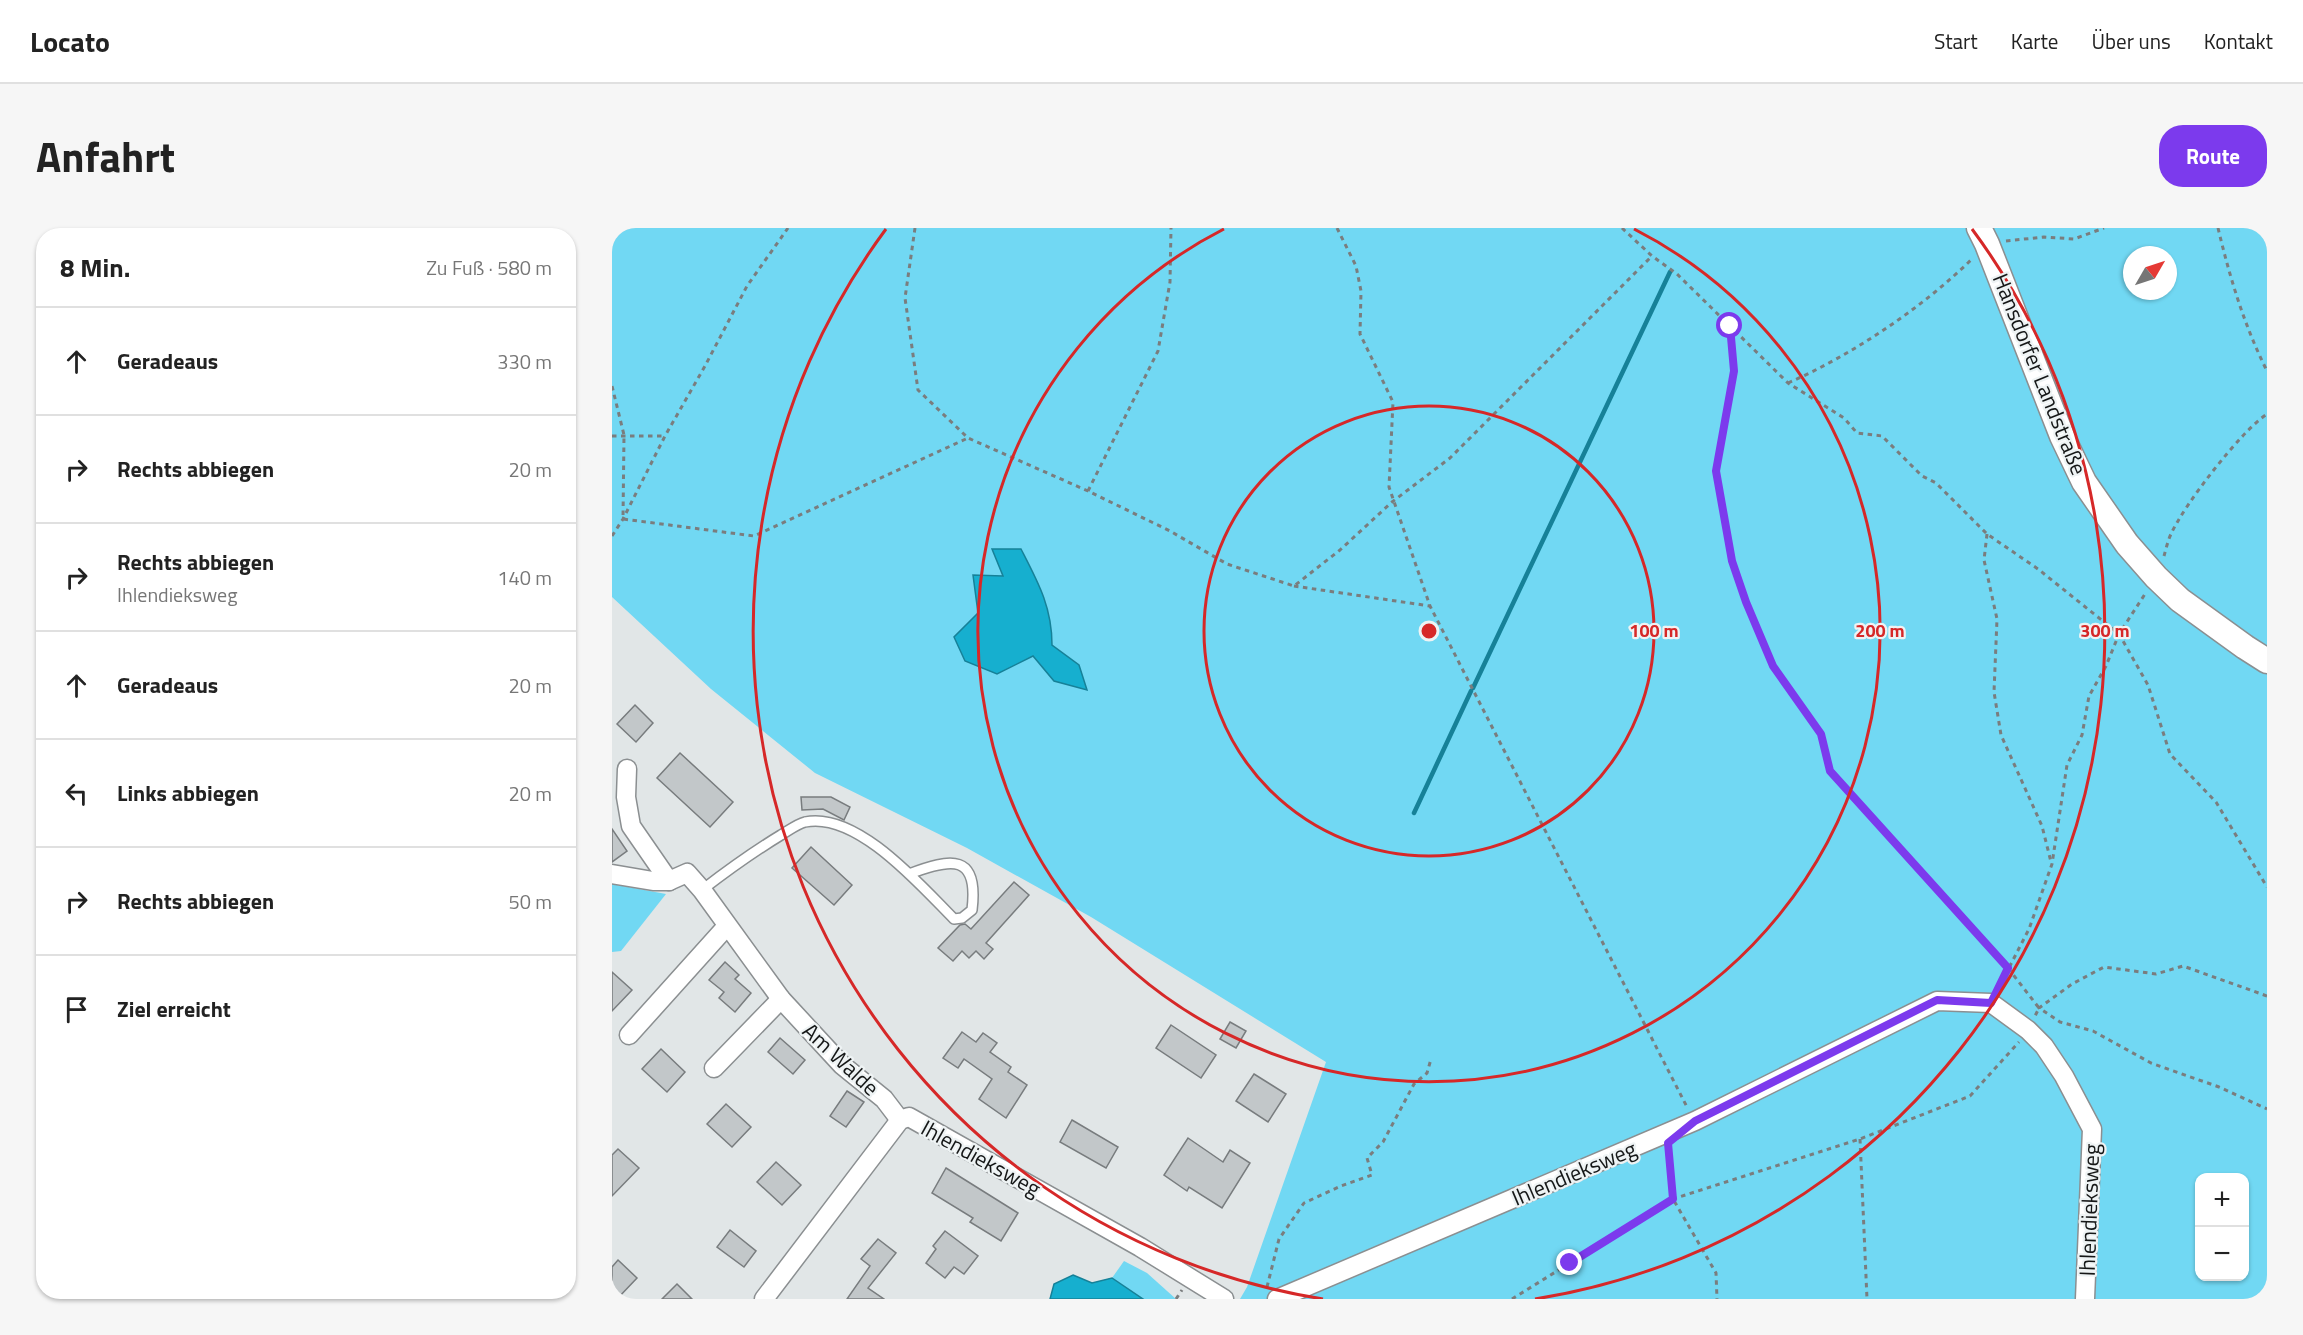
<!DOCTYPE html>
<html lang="de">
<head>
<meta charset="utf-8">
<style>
  body { margin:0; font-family:"Titillium Web",sans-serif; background:#f6f6f6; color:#222 }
  .controls { position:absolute; right:18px; bottom:18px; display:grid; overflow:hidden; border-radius:12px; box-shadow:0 2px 4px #0004 }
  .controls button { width:54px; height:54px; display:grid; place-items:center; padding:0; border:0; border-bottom:2px solid #e0e0e0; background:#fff; color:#222; font:30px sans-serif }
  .compass { position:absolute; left:1511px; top:18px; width:54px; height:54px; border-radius:50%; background:#fff; box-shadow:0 2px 4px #0004; rotate:51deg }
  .stop { position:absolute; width:18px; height:18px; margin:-14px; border:4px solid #7c3aed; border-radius:50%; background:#fff }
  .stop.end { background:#7c3aed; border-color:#fff; box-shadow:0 2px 6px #0008 }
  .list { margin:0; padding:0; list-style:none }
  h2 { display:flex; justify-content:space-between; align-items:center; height:78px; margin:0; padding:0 24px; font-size:26px }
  h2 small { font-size:20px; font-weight:400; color:#767676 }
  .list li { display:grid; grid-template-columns:39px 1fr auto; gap:18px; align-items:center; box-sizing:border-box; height:108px; padding:0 24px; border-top:2px solid #e0e0e0 }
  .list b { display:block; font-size:22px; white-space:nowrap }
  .list p { margin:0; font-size:20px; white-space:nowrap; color:#767676 }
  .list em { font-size:20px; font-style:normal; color:#767676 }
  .icon { flex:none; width:33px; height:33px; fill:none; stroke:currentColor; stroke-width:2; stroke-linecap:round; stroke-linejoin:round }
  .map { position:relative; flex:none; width:1655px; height:1071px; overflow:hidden; border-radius:24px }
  header { display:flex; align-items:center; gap:36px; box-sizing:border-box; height:84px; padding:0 30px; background:#fff; border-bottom:2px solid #e0e0e0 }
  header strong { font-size:28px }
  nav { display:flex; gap:33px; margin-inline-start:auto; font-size:21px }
  .intro { display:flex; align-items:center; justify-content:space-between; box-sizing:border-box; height:144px; padding:0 36px }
  h1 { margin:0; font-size:42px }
  .button { padding:15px 27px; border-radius:24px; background:#7c3aed; color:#fff; font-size:21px; font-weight:700 }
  main { display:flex; gap:36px; padding:0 36px }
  aside { flex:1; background:#fff; border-radius:24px; box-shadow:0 2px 4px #0004 }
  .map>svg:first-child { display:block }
  .green { fill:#71d8f3; fill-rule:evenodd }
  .water { fill:#16afcf; stroke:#168198; stroke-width:1.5 }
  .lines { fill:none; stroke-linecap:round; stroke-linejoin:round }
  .stream { stroke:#168198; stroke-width:4.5 }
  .building { fill:#c2c7c9; stroke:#787c7e; stroke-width:1.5 }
  .lane-casing { stroke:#8b8f91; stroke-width:12 }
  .street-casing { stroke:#8b8f91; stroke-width:21 }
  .secondary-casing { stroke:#8b8f91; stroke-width:27 }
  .path { stroke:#7a7d7e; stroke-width:3; stroke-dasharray:4.5 4.5; stroke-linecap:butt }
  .lane { stroke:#fff; stroke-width:9 }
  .street { stroke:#fff; stroke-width:18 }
  .secondary { stroke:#fff; stroke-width:24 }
  .route { stroke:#7c3aed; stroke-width:8 }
  .ring { fill:none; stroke:#d62828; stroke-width:3 }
  .labels { text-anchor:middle; stroke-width:4.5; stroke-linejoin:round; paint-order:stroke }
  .street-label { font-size:22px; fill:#151717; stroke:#eef3f4 }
  .centre { fill:#d62828; stroke:#eef3f4; stroke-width:3 }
  .ring-label { font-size:18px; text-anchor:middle; font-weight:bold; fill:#d62828; stroke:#eef3f4; stroke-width:4.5; stroke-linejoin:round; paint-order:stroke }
</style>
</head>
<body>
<header>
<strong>Locato</strong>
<nav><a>Start</a><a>Karte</a><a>Über uns</a><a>Kontakt</a></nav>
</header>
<div class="intro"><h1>Anfahrt</h1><a class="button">Route</a></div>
<main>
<aside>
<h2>8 Min.<small>Zu Fuß · 580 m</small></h2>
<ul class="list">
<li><svg class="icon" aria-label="ahead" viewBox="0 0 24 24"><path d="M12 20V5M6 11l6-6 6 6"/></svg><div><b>Geradeaus</b></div><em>330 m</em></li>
<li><svg class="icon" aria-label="right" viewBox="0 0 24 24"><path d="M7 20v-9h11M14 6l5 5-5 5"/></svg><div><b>Rechts abbiegen</b></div><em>20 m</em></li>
<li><svg class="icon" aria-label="right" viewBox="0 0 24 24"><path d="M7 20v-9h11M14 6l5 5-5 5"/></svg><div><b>Rechts abbiegen</b><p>Ihlendieksweg</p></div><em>140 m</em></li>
<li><svg class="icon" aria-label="ahead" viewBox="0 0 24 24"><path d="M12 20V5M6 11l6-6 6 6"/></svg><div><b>Geradeaus</b></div><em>20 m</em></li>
<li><svg class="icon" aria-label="left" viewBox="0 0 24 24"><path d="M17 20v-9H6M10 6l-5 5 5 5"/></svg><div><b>Links abbiegen</b></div><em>20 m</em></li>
<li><svg class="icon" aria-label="right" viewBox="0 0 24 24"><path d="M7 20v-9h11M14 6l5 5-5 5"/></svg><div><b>Rechts abbiegen</b></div><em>50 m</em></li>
<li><svg class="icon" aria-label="arrive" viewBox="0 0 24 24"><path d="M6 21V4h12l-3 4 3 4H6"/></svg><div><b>Ziel erreicht</b></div></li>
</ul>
</aside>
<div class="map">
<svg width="1655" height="1071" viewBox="0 0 1655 1071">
  <rect width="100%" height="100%" fill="#e1e6e7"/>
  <g class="green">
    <path d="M 0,0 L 1655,0 L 1655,1071 L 628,1071 L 635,1059 L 714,834 L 479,689 L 355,620 L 203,545 L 99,461 L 0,369 ZM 1520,27 L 1556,27 L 1556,63 L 1520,63 ZM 409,321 C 426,354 440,379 440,417 L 467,437 L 442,453 L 421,428 L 385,446 L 342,409 L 366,385 ZM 1588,950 L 1632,950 L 1632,1048 L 1588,1048 Z"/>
    <path d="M 0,656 L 54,666 L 9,723 L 0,724 Z"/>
    <path d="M 512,1033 L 535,1045 L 564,1071 L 531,1071 L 500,1050 Z"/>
  </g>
  <g class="water">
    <path d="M 380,321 L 409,321 C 426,354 440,379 440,417 L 467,437 L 475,462 L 442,453 L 421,428 L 385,446 L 353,433 L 342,409 L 366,385 L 361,347 L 391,348 Z"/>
    <path d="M 461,1047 L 480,1055 L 500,1050 L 531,1071 L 438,1071 L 442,1056 Z"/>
  </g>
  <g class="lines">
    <g class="stream">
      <path d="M 861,460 L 1058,44"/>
      <path d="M 802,585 L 859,463"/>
    </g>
  </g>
  <g class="building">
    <path d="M 23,477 L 41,495 L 24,514 L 5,496 Z"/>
    <path d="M 68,525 L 121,574 L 98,599 L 45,550 Z"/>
    <path d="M 189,569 L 219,569 L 238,579 L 232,592 L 211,581 L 190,582 Z"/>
    <path d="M 0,601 L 15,623 L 0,634 Z"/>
    <path d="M 199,619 L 240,657 L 222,677 L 180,640 Z"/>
    <path d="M 402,654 L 417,667 L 374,715 L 381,721 L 372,731 L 364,723 L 357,730 L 350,723 L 341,733 L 326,720 L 348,697 L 353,696 L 359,701 Z"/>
    <path d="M 113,734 L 127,747 L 123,751 L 139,765 L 123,784 L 107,770 L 112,764 L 97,752 Z"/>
    <path d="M 0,744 L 20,762 L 0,783 Z"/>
    <path d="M 618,794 L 634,803 L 624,820 L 608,811 Z"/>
    <path d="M 559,797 L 604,827 L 589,850 L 544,820 Z"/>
    <path d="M 350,804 L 364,814 L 371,805 L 385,815 L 378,824 L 399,839 L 396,844 L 415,857 L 394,890 L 367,871 L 380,851 L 352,831 L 346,840 L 331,830 Z"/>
    <path d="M 168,810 L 193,832 L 181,846 L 156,824 Z"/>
    <path d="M 49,821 L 73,844 L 55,864 L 30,841 Z"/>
    <path d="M 642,846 L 674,866 L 656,894 L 624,873 Z"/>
    <path d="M 235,863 L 252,874 L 234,899 L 218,888 Z"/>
    <path d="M 114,876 L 139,899 L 120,919 L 95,896 Z"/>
    <path d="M 460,892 L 506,919 L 494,940 L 448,914 Z"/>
    <path d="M 576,910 L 611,934 L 618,922 L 638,935 L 610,980 L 577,959 L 575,963 L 552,947 Z"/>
    <path d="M 6,921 L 27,940 L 0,968 L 0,927 Z"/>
    <path d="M 164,934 L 189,957 L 170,977 L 145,954 Z"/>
    <path d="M 334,940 L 406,985 L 389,1013 L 358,994 L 361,990 L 320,965 Z"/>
    <path d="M 118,1002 L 144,1023 L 132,1039 L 105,1019 Z"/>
    <path d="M 333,1003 L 366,1028 L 352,1046 L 342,1039 L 333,1050 L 314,1035 L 324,1021 L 321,1018 Z"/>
    <path d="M 266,1011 L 284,1025 L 256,1060 L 272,1071 L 235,1071 L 258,1038 L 249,1031 Z"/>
    <path d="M 6,1032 L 25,1050 L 5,1071 L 0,1071 L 0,1039 Z"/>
    <path d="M 65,1056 L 80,1071 L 50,1071 Z"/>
  </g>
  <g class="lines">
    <defs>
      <path id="lane" d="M 90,662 C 116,642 141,624 169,607 C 176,603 185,596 193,594 C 245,583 309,658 342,691 L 350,690 L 360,682 C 367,625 339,630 297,646"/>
      <g id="street">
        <path d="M 15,541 L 14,569 L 19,598 L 57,653"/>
        <path d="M 0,646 L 41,653 L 57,653 L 75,645 L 90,662 L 169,771 L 230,837 L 272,871 L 288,892"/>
        <path d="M 17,807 L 115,698"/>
        <path d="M 102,840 L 169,771"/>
        <path d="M 152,1071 L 288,892 L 297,889 L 528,1019 L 612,1071"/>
        <path d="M 665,1071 L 1083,893 L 1325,773 L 1379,775 L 1416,802 L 1432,818 L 1452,848 L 1480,901 L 1473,1071"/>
      </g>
      <path id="secondary" d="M 1367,0 L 1375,16 L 1450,208 L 1472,254 L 1515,316 L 1544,349 L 1568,372 L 1633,419 L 1655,433"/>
    </defs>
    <use href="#lane" class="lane-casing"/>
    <use href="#street" class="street-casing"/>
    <use href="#secondary" class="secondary-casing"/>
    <g class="path">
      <path d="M 303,0 L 293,70 L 306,162 L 356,210 L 476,263 L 558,303 L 615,336 L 682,358 L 728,322 L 780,274 L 838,230 L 1040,28"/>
      <path d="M 725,0 L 744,38 L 749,63 L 748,106 L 781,174 L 777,259 L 818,378 L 1075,879"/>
      <path d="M 1010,0 L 1040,28 L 1065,46 L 1176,155 L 1232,190 L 1245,205 L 1270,208 L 1310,248 L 1324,255 L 1375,306 L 1426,341 L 1507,406 L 1536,457 L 1558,526 L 1604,574 L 1655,659"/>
      <path d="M 1606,0 C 1618,50 1632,97 1655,143"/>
      <path d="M 0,8 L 3,0"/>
      <path d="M 1394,13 L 1432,9 L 1462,11 L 1492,0"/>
      <path d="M 1118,98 L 1122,143 L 1104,243 L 1120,333 L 1134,374 L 1161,438 L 1209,506 L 1218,543 L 1396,740 L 1427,780 L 1423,788"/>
      <path d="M 1176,155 C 1240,127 1310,80 1360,31"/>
      <path d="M 0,158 L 12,207 L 11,291 L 142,308 L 356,210"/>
      <path d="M 0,208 L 52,208"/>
      <path d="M 476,263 L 546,123 L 558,54 L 559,0"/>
      <path d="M 1375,306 L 1372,332 L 1385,391 L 1382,464 L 1389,507 L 1430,598 L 1439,634"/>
      <path d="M 0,308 L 11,291 L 53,208 L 93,138 L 135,58 L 176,0"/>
      <path d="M 1552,328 C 1554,321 1556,312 1559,306 C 1572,277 1629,203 1655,186"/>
      <path d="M 682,358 L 818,378"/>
      <path d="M 1385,763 L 1417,701 L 1440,636 L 1455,537 L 1470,507 L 1477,468 L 1494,438 L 1507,406 L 1533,366"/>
      <path d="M 1655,768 L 1571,738 L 1544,746 L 1492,739 L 1460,756 L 1427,780 L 1448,794 L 1481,803 L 1539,835 L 1607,859 L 1655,881"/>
      <path d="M 1248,911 L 1255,1071"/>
      <path d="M 1057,920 L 1061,971 L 1104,1045 L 1105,1071"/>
      <path d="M 655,1059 L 667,1011 L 692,975 L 729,958 L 760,947 L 755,930 L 771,914 L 802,856 L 815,845 L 819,831"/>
      <path d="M 564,1071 L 570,1062"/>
      <path d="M 900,1071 L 1061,971 L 1248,911 L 1358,868 L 1407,814"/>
    </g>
    <use href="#lane" class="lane"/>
    <use href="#street" class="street"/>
    <use href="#secondary" class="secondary"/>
  </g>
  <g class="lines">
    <path class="route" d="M 958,1035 L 1061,971 L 1056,915 L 1083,893 L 1325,772 L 1379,775 L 1396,740 L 1218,543 L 1209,506 L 1161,438 L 1134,374 L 1120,333 L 1104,243 L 1122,143 L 1118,98"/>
  </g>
  <g class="ring">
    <circle cx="817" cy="403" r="225"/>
    <path d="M1022 1A451 451 0 1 1 612 1"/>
    <path d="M711 1071A676 676 0 0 1 274 1M1360 1A676 676 0 0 1 923 1071"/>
  </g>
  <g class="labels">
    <g class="street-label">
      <text transform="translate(1428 146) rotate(68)" y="8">Hansdorfer Landstraße</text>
      <text transform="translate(229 831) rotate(43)" y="8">Am Walde</text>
      <text transform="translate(369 930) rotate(29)" y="8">Ihlendieksweg</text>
      <text transform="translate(962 945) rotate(-23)" y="8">Ihlendieksweg</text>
      <text transform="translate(1477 982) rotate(-88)" y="8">Ihlendieksweg</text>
    </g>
  </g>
  <circle cx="817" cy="403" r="9" class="centre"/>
  <g class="ring-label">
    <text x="1042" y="409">100 m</text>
    <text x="1268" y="409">200 m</text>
    <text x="1493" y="409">300 m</text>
  </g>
</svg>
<div class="controls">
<button>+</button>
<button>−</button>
</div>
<svg class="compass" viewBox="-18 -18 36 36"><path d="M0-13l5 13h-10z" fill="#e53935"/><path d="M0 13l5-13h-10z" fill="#767676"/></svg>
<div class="stop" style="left:1118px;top:98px"></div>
<div class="stop end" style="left:958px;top:1035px"></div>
</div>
</main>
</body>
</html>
